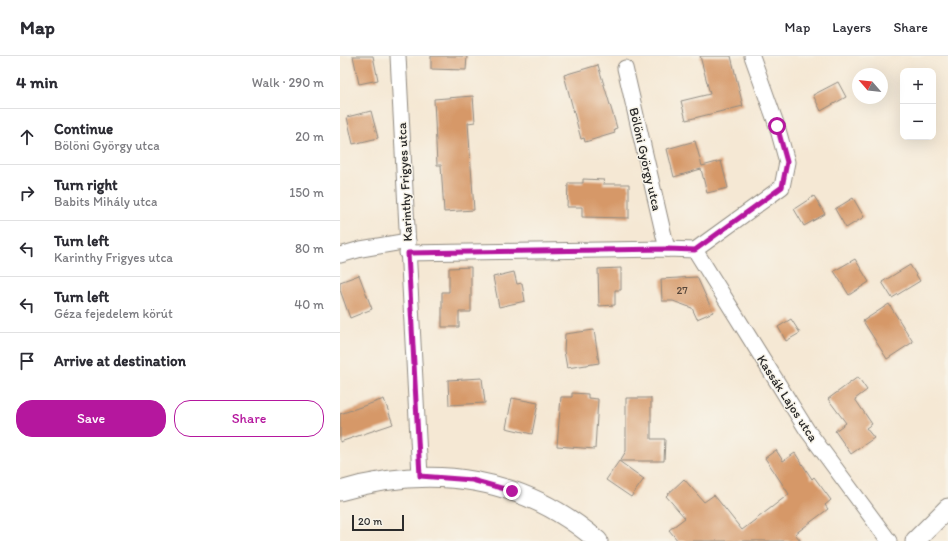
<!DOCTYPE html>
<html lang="en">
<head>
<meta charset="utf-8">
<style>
  body { margin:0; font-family:Itim,sans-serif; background:#f2f2f3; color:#2b2b33 }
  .controls { position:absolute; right:12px; top:12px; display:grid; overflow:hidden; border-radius:8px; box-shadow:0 4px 16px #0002 }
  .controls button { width:36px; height:36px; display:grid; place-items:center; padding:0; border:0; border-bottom:1px solid #e1e1e2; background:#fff; color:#2b2b33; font:20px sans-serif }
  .compass { position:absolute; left:512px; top:12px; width:36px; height:36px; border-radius:50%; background:#fff; box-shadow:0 4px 16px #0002; rotate:298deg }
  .scale { position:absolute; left:12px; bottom:10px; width:52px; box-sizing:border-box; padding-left:4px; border:2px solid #2b2b2b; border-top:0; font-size:11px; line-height:14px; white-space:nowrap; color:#2b2b2b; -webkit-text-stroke:3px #f7f3e8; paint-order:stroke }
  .stop { position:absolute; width:12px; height:12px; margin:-9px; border:3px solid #b5179e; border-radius:50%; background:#fff }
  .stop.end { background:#b5179e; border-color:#fff; box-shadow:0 1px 4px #0008 }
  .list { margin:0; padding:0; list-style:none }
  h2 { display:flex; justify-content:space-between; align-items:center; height:52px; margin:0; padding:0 16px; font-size:17px }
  h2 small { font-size:13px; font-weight:400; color:#7c7c81 }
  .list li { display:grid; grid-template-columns:26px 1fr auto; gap:12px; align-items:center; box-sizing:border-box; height:56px; padding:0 16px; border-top:1px solid #e1e1e2 }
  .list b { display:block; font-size:15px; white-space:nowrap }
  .list p { margin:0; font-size:13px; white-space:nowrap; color:#7c7c81 }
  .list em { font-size:13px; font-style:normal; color:#7c7c81 }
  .actions { display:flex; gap:8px; padding:12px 16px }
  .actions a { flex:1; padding:9px 0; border:1px solid #b5179e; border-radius:16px; text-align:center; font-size:14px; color:#b5179e }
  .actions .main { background:#b5179e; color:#fff }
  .icon { flex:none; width:22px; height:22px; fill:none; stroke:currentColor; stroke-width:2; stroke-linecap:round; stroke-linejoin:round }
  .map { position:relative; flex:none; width:608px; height:485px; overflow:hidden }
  header { display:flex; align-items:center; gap:24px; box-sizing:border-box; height:56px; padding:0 20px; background:#fff; border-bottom:1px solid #e1e1e2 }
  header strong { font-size:19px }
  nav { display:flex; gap:22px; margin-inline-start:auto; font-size:14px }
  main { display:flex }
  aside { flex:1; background:#fff }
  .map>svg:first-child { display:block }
  .building { fill:#d69867 }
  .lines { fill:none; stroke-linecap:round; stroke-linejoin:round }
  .minor-casing { stroke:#908a80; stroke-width:17 }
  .tertiary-casing { stroke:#908a80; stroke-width:21 }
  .minor { stroke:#fff; stroke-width:15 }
  .tertiary { stroke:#fff; stroke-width:19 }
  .route { stroke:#b5179e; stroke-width:5 }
  .labels { text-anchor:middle; stroke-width:3; stroke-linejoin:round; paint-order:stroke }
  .number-label { font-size:11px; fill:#56463a }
  .street-label { font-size:13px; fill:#2b2b2b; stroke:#f7f3e8 }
</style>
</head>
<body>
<header>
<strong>Map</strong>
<nav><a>Map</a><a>Layers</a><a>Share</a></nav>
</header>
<main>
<aside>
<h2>4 min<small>Walk · 290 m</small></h2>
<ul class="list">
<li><svg class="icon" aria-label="ahead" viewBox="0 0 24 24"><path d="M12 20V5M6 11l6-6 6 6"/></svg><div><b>Continue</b><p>Bölöni György utca</p></div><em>20 m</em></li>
<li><svg class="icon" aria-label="right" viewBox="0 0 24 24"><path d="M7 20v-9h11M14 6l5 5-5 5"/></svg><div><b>Turn right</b><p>Babits Mihály utca</p></div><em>150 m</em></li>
<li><svg class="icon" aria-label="left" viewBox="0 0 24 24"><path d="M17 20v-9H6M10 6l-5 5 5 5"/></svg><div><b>Turn left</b><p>Karinthy Frigyes utca</p></div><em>80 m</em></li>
<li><svg class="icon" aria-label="left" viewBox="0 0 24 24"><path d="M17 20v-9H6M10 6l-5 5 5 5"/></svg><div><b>Turn left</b><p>Géza fejedelem körút</p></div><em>40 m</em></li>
<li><svg class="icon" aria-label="arrive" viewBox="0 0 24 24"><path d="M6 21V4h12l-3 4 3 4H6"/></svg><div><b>Arrive at destination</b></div></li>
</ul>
<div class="actions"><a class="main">Save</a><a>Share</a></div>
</aside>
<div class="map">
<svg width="608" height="485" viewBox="0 0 608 485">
  <rect width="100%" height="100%" fill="#f7f3e8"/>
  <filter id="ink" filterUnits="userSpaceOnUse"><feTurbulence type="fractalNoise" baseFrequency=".025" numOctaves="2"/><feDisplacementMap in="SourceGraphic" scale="8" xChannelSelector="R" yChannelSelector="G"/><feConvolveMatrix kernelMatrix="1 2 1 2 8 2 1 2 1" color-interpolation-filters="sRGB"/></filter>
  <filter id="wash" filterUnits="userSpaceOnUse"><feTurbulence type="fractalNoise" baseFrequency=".012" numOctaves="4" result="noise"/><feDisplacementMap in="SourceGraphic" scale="16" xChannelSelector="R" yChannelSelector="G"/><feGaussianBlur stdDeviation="0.9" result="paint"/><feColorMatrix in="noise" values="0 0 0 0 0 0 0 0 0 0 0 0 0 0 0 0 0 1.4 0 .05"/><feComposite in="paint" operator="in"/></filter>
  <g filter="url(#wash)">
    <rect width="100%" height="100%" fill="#f5e8d4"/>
    <g id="blocks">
      <g class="building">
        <path d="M 13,0 L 33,0 L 38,24 L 19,28 Z"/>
        <path d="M 91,0 L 127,0 L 126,14 L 91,13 Z"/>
        <path d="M 360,0 L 391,0 L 403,50 L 346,64 L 341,45 L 370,38 Z"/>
        <path d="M 258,9 L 277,72 L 274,73 L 275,77 L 245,86 L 244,82 L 241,83 L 224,19 Z"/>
        <path d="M 498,26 L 506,41 L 481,55 L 473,39 Z"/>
        <path d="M 133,40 L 135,66 L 128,67 L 134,154 L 104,156 L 101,109 L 97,109 L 94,43 Z"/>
        <path d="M 31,55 L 38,82 L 13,88 L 7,61 Z"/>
        <path d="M 355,85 L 362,110 L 381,105 L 388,132 L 367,137 L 361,113 L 334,121 L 327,93 Z"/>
        <path d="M 243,123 L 264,124 L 263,128 L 289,128 L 289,162 L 242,161 L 242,151 L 227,151 L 228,127 L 243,127 Z"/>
        <path d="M 474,140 L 485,158 L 464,170 L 454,153 Z"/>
        <path d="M 513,142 L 524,161 L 506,172 L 495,153 Z"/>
        <path d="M 515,203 L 529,226 L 509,239 L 494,215 Z"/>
        <path d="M 570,209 L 580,225 L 552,242 L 542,226 Z"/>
        <path d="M 131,211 L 131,256 L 119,256 L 119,271 L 102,271 L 102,236 L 109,236 L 109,212 Z"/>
        <path d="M 281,212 L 281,234 L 275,234 L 275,249 L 259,250 L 258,213 Z"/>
        <path d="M 174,216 L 177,228 L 182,227 L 185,245 L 159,251 L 153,221 Z"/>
        <path d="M 19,219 L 32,253 L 10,262 L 0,234 L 0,226 Z"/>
        <path d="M 357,221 L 373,256 L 357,263 L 352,252 L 333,245 L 322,245 L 321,223 Z"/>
        <path d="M 549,248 L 573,286 L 547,303 L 523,265 Z"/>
        <path d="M 451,263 L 460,277 L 446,285 L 438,271 Z"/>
        <path d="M 254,274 L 259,307 L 227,312 L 224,295 L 225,278 Z"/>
        <path d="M 518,321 L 527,334 L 515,343 L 532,368 L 526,372 L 534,382 L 511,398 L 495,375 L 506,367 L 488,343 Z"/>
        <path d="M 142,322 L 145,347 L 109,349 L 108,324 Z"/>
        <path d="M 232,337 L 248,338 L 248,342 L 258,343 L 255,393 L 217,390 L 221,341 L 232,341 Z"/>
        <path d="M 172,342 L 198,347 L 192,378 L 166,372 Z"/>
        <path d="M 286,342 L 311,342 L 311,383 L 325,383 L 324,405 L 280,405 L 286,395 Z"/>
        <path d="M 44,343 L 53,368 L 0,386 L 0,358 Z"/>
        <path d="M 436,394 L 443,405 L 455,397 L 472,423 L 474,421 L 491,444 L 485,449 L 488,453 L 455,478 L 461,485 L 338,485 L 329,474 L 345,462 L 326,440 L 344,423 L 364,446 L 374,439 L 402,474 L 449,438 L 425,402 Z"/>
        <path d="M 279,405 L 304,423 L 291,441 L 266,424 Z"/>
      </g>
    </g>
  </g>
  <g filter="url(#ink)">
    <use href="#blocks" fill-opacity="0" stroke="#908a80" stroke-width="1"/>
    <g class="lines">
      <defs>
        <g id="minor">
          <path d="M 58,0 L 80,420"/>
          <path d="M 285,12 L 327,193"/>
          <path d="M 355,194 L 467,374 L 549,485"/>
          <path d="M 67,197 L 327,193 L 355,194 L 442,131 L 447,106 L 437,70 L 412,0"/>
          <path d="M 0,199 L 21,193 L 68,185"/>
        </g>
        <g id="tertiary">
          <path d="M 0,435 C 93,407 184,421 258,485"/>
          <path d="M 575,485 L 608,452"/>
        </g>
      </defs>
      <use href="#minor" class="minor-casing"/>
      <use href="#tertiary" class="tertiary-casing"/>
      <use href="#minor" class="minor"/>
      <use href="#tertiary" class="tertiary"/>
    </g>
  </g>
  <g class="lines" filter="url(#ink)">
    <path class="route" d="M 172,435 L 132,424 L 80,420 L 68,197 L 327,193 L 355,194 L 442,131 L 447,106 L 437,70"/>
  </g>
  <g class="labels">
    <g class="number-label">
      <text x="342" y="238">27</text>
    </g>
    <g class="street-label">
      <text transform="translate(306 103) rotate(77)" y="5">Bölöni György utca</text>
      <text transform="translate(64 126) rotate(-93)" y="5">Karinthy Frigyes utca</text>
      <text transform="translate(448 342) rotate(57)" y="5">Kassák Lajos utca</text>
    </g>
  </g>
</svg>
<div class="controls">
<button>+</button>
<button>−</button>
</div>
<svg class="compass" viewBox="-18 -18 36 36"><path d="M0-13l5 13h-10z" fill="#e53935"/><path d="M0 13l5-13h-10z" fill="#7c7c81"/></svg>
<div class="scale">20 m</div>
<div class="stop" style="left:437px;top:70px"></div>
<div class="stop end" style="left:172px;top:435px"></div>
</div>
</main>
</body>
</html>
